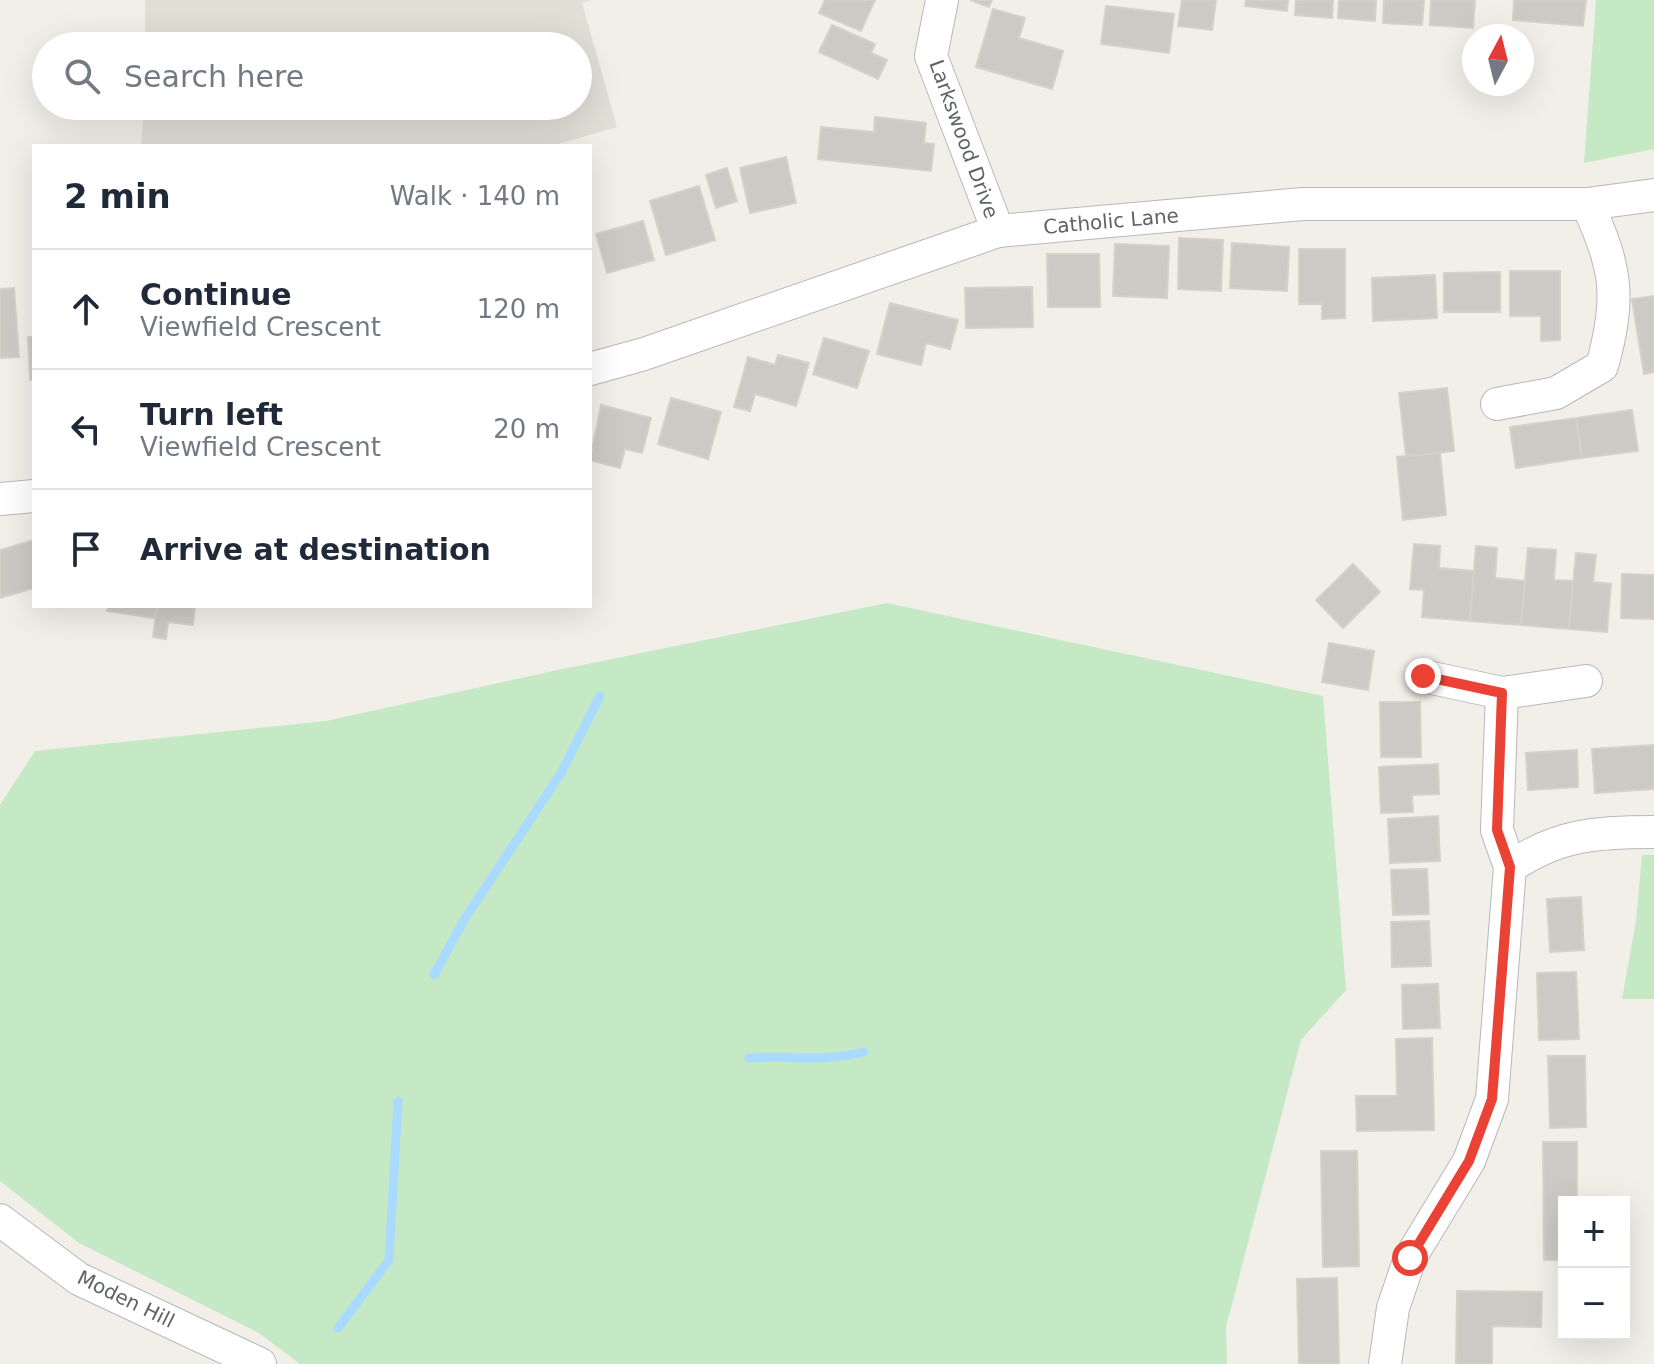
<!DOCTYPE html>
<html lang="en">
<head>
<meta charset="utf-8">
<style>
  body { margin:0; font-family:"DejaVu Sans",sans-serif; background:#f6f6f7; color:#1f2937 }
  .controls { position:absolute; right:24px; bottom:24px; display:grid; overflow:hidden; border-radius:0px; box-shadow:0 8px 32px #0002 }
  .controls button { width:72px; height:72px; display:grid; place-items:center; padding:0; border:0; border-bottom:2px solid #e0e1e3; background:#fff; color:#1f2937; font:40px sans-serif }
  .compass { position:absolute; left:1462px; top:24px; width:72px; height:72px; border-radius:50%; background:#fff; box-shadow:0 8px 32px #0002; rotate:7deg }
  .stop { position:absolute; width:24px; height:24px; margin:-18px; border:6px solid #ea4335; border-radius:50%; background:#fff }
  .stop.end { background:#ea4335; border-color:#fff; box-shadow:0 2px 8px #0008 }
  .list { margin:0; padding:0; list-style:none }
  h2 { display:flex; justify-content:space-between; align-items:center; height:104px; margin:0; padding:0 32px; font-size:34px }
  h2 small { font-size:26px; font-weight:400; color:#747a83 }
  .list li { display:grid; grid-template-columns:52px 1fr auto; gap:24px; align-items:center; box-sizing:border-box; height:120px; padding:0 32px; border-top:2px solid #e0e1e3 }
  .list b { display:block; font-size:30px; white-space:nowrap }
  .list p { margin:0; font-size:26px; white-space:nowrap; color:#747a83 }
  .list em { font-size:26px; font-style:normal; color:#747a83 }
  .icon { flex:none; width:44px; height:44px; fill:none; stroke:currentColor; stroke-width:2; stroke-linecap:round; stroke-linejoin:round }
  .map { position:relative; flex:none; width:1654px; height:1364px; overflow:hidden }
  .search { position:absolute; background:#fff; box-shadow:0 8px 32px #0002; left:32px; top:32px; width:560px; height:88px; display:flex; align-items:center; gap:20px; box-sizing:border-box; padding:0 28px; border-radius:44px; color:#747a83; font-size:30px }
  .panel { position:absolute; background:#fff; box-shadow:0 8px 32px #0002; left:32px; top:144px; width:560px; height:464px; border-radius:0px }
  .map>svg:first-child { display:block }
  .education { fill:#e1ded6 }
  .green { fill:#c5e8c5 }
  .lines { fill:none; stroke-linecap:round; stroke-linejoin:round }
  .stream { stroke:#aadaff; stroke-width:9 }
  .building { fill:#cccac5; stroke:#d6d1c6; stroke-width:2 }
  .minor-casing { stroke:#b5b8bc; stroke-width:34 }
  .minor { stroke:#fff; stroke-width:32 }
  .route { stroke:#ea4335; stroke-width:10 }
  .labels { text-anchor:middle; stroke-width:6; stroke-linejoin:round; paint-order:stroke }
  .street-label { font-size:20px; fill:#5f6368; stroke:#fff }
</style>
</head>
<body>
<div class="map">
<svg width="1654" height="1364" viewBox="0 0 1654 1364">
  <rect width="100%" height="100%" fill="#f1efe8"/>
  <path class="education" d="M 145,0 L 591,0 L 582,3 L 617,127 L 551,146 L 141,146 L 144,106 L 578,106 L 578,46 L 145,46 Z"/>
  <g class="green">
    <path d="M 1596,0 L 1654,0 L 1654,149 L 1584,163 Z"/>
    <path d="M 887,603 L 1323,696 L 1346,990 L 1301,1040 L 1226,1327 L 1227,1364 L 300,1364 L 259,1333 L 79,1243 L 0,1181 L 0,805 L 35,751 L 326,721 L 553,671 Z"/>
    <path d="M 1642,855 L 1654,855 L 1654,999 L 1622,999 L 1636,921 Z"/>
  </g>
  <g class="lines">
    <g class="stream">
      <path d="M 434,975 L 464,920 L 561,773 L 600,696"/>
      <path d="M 749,1058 C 793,1055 819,1063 864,1052"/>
      <path d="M 338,1328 L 389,1260 L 398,1101"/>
    </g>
  </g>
  <g class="building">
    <path d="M 825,0 L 875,0 L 861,31 L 819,13 Z"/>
    <path d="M 970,0 L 992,0 L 989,7 Z"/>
    <path d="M 1182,0 L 1216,0 L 1212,30 L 1178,26 Z"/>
    <path d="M 1246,0 L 1288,0 L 1287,11 L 1245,6 Z"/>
    <path d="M 1296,0 L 1333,0 L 1332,18 L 1295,15 Z"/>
    <path d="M 1339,0 L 1376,0 L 1375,21 L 1338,18 Z"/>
    <path d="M 1384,0 L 1424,0 L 1422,25 L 1383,23 Z"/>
    <path d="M 1431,0 L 1475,0 L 1473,28 L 1430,25 Z"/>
    <path d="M 1514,0 L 1586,0 L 1583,26 L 1513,20 Z"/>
    <path d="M 1106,6 L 1174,14 L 1169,53 L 1101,44 Z"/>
    <path d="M 993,9 L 1025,18 L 1019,38 L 1063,51 L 1052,89 L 976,67 Z"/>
    <path d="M 832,25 L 875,44 L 871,53 L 887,60 L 878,79 L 819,52 Z"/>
    <path d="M 875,117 L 926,123 L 924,143 L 934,144 L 931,171 L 818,159 L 821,127 L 874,132 Z"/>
    <path d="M 786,157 L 796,203 L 750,213 L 740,168 Z"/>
    <path d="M 727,168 L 737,201 L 716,208 L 706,175 Z"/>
    <path d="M 699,186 L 715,240 L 666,255 L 650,201 Z"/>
    <path d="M 643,221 L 654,260 L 607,273 L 596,234 Z"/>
    <path d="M 1179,238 L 1223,240 L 1221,291 L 1178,289 Z"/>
    <path d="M 1232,243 L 1289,247 L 1287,291 L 1230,288 Z"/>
    <path d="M 1115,244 L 1169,246 L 1167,298 L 1113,296 Z"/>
    <path d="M 1299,249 L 1345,249 L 1345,318 L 1322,319 L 1322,304 L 1299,304 Z"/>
    <path d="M 1047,254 L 1099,254 L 1100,307 L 1048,307 Z"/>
    <path d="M 1510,271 L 1560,271 L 1560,340 L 1541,341 L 1541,316 L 1510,316 Z"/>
    <path d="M 1500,272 L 1500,312 L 1444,312 L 1444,273 Z"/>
    <path d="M 1435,275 L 1437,318 L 1373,321 L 1372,278 Z"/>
    <path d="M 1032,287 L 1033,327 L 966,328 L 965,288 Z"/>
    <path d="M 14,288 L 19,357 L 0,358 L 0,289 Z"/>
    <path d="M 1654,296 L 1654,372 L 1644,374 L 1632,299 Z"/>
    <path d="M 890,303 L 958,320 L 950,349 L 926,343 L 921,365 L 877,354 Z"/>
    <path d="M 28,337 L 34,337 L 34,380 L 30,380 Z"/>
    <path d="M 824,338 L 869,351 L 857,388 L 813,374 Z"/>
    <path d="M 778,355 L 809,363 L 796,406 L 755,394 L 750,411 L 734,407 L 748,357 L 775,365 Z"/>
    <path d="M 1447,388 L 1454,451 L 1406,457 L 1399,393 Z"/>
    <path d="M 671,398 L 721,412 L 708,459 L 658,444 Z"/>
    <path d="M 601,405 L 651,418 L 642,453 L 625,449 L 620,468 L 590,460 Z"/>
    <path d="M 1632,410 L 1638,451 L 1582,458 L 1576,418 Z"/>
    <path d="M 1576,418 L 1582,458 L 1516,468 L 1510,427 Z"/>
    <path d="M 1440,453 L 1446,515 L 1403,520 L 1397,457 Z"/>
    <path d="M 34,540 L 34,588 L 0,598 L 0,550 Z"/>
    <path d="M 1414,544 L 1440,546 L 1439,568 L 1474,571 L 1470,621 L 1422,617 L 1424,590 L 1410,589 Z"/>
    <path d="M 1476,546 L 1497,548 L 1495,578 L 1525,581 L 1521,625 L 1470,621 Z"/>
    <path d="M 1528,548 L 1556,550 L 1554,580 L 1573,581 L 1569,629 L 1521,625 Z"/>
    <path d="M 1576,553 L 1596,555 L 1593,582 L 1611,584 L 1607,632 L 1569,629 Z"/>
    <path d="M 1353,564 L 1380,592 L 1343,628 L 1316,600 Z"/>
    <path d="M 1622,574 L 1654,575 L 1654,619 L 1621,618 Z"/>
    <path d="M 108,606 L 157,606 L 155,618 L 107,611 Z"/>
    <path d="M 157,606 L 195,606 L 193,625 L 168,622 L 166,639 L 153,637 Z"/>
    <path d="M 1329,643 L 1374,651 L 1368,690 L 1322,682 Z"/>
    <path d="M 1380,702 L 1420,702 L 1421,757 L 1381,757 Z"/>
    <path d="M 1654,745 L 1654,789 L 1595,793 L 1592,749 Z"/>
    <path d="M 1577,750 L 1578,787 L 1528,790 L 1526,753 Z"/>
    <path d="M 1438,764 L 1439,794 L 1412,795 L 1413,812 L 1381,813 L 1379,767 Z"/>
    <path d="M 1438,816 L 1440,861 L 1390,863 L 1388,819 Z"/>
    <path d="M 1427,869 L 1429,914 L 1393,915 L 1391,870 Z"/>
    <path d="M 1581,897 L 1584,950 L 1550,952 L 1547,899 Z"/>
    <path d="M 1429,921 L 1431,966 L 1392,967 L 1391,922 Z"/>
    <path d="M 1576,972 L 1579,1039 L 1539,1040 L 1537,973 Z"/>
    <path d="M 1438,984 L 1440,1028 L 1403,1029 L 1402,985 Z"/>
    <path d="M 1432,1038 L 1434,1130 L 1357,1131 L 1356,1096 L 1397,1096 L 1396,1039 Z"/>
    <path d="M 1548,1056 L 1585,1056 L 1586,1127 L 1550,1128 Z"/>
    <path d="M 1543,1142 L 1577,1142 L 1577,1202 L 1564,1202 L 1564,1260 L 1544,1260 Z"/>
    <path d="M 1321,1151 L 1357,1151 L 1359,1266 L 1323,1267 Z"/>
    <path d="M 1337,1278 L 1339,1364 L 1299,1364 L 1297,1279 Z"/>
    <path d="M 1457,1291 L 1542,1292 L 1541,1327 L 1492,1326 L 1492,1364 L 1456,1364 Z"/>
  </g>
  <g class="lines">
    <defs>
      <g id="minor">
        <path d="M 942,0 L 931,56 L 998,231"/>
        <path d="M 590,369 L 644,354 L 998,231 L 1303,204 L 1587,204 L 1654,195"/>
        <path d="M 1497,404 L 1556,393 L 1602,366 C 1621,298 1617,267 1587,204"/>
        <path d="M 0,499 L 34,496"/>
        <path d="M 1423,676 L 1502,693"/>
        <path d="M 1510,867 L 1497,830 L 1502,693 L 1586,681"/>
        <path d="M 0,1220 L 79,1279 L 260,1364"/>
        <path d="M 1385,1364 L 1393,1308 L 1410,1258 L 1469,1161 L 1492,1099 L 1510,867 C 1559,834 1597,832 1654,832"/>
      </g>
    </defs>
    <use href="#minor" class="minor-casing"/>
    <use href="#minor" class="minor"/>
  </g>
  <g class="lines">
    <path class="route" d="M 1410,1258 L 1469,1161 L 1492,1099 L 1510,867 L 1497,830 L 1502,693 L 1423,676"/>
  </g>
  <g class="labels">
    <g class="street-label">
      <text transform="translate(964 139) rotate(70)" y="7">Larkswood Drive</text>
      <text transform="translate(1111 221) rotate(-5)" y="7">Catholic Lane</text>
      <text transform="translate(126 1299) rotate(26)" y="7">Moden Hill</text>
    </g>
  </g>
</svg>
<div class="controls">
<button>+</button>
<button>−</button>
</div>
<svg class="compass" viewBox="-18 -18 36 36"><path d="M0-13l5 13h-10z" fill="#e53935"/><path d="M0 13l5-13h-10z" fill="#747a83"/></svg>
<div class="stop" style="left:1410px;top:1258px"></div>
<div class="stop end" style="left:1423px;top:676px"></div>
<div class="search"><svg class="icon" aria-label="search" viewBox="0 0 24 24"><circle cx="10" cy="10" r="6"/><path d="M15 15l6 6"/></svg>Search here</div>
<section class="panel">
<h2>2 min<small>Walk · 140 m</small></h2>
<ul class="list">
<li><svg class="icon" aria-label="ahead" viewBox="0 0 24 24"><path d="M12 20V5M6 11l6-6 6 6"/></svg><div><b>Continue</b><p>Viewfield Crescent</p></div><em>120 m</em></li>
<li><svg class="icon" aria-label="left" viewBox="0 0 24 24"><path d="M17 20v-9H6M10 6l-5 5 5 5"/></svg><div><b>Turn left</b><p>Viewfield Crescent</p></div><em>20 m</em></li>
<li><svg class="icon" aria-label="arrive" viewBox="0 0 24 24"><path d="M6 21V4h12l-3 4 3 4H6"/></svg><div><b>Arrive at destination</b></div></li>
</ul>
</section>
</div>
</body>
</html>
